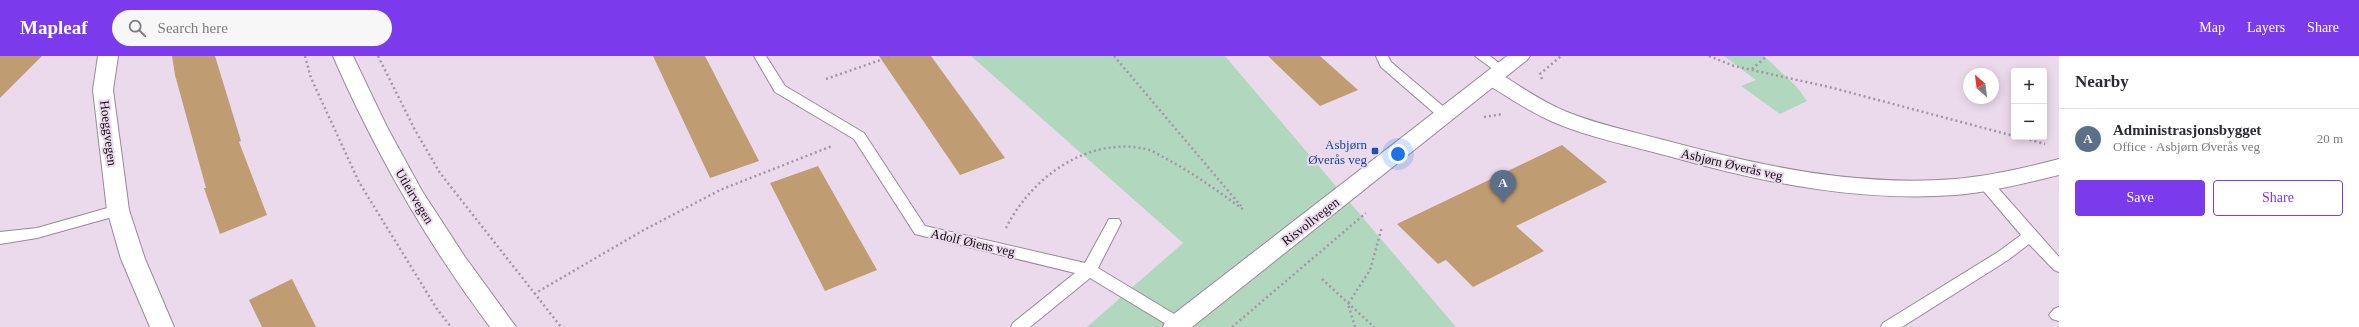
<!DOCTYPE html>
<html lang="en">
<head>
<meta charset="utf-8">
<style>
  body { margin:0; font-family:"Times New Roman",serif; background:#f7f7f7; color:#2b2b33 }
  .controls { position:absolute; right:12px; top:12px; display:grid; overflow:hidden; border-radius:4px; box-shadow:0 2px 10px #0003 }
  .controls button { width:36px; height:36px; display:grid; place-items:center; padding:0; border:0; border-bottom:1px solid #e1e1e2; background:#fff; color:#2b2b33; font:20px sans-serif }
  .compass { position:absolute; left:1963px; top:12px; width:36px; height:36px; border-radius:50%; background:#fff; box-shadow:0 2px 10px #0003; rotate:332deg }
  .you { position:absolute; left:1398px; top:98px; width:14px; height:14px; margin:-10px; border:3px solid #fff; border-radius:50%; background:#1a73e8; box-shadow:0 0 0 6px #1a73e833 }
  .badge { display:grid; place-items:center; width:26px; height:26px; border-radius:50%; background:#7c3aed; color:#fff; font-size:13px; font-weight:700 }
  .pin { position:absolute; translate:-50% -33px; filter:drop-shadow(0 1px 2px #0008) }
  .pin::after { content:''; position:absolute; top:21px; width:14px; height:12px; background:inherit; clip-path:polygon(0 0,100% 0,50% 100%) }
  .list { margin:0; padding:0; list-style:none }
  h2 { display:flex; justify-content:space-between; align-items:center; height:52px; margin:0; padding:0 16px; font-size:17px }
  h2 small { font-size:13px; font-weight:400; color:#7c7c81 }
  .list li { display:grid; grid-template-columns:26px 1fr auto; gap:12px; align-items:center; box-sizing:border-box; height:60px; padding:0 16px; border-top:1px solid #e1e1e2 }
  .list b { display:block; font-size:15px; white-space:nowrap }
  .list p { margin:0; font-size:13px; white-space:nowrap; color:#7c7c81 }
  .list em { font-size:13px; font-style:normal; color:#7c7c81 }
  .actions { display:flex; gap:8px; padding:12px 16px }
  .actions a { flex:1; padding:9px 0; border:1px solid #7c3aed; border-radius:4px; text-align:center; font-size:14px; color:#7c3aed }
  .actions .main { background:#7c3aed; color:#fff }
  .icon { flex:none; width:22px; height:22px; fill:none; stroke:currentColor; stroke-width:2; stroke-linecap:round; stroke-linejoin:round }
  .map { position:relative; flex:none; width:2059px; height:271px; overflow:hidden }
  header { display:flex; align-items:center; gap:24px; box-sizing:border-box; height:56px; padding:0 20px; background:#7c3aed; color:#fff }
  header strong { font-size:19px }
  nav { display:flex; gap:22px; margin-inline-start:auto; font-size:14px }
  .search { width:280px; height:36px; background:#f7f7f7; display:flex; align-items:center; gap:10px; box-sizing:border-box; padding:0 14px; border-radius:22px; color:#7c7c81; font-size:15px }
  main { display:flex }
  aside { flex:1; background:#fff }
  .map>svg:first-child { display:block }
  .green { fill:#b1d7bf }
  .building { fill:#c09c72 }
  .lines { fill:none; stroke-linecap:round; stroke-linejoin:round }
  .lane-casing { stroke:#99899a; stroke-width:2 }
  .street-casing { stroke:#99899a; stroke-width:2 }
  .secondary-casing { stroke:#99899a; stroke-width:2 }
  .path { stroke:#a497a5; stroke-width:2.5; stroke-dasharray:2 3; stroke-linecap:butt }
  .lane { fill:#fff; fill-rule:evenodd }
  .street { fill:#fff; fill-rule:evenodd }
  .secondary { fill:#fff; fill-rule:evenodd }
  .transit-dot { fill:#1a4fb4; stroke:#ebdaec; stroke-width:1.5 }
  .labels { text-anchor:middle; stroke-width:4; stroke-linejoin:round; paint-order:stroke }
  .street-label { font-size:13px; fill:#0f090f; stroke:#ebdaec }
  .transit-label { font-size:13px; fill:#164399; stroke:#ebdaec; text-anchor:end }
</style>
</head>
<body>
<header>
<strong>Mapleaf</strong>
<div class="search"><svg class="icon" aria-label="search" viewBox="0 0 24 24"><circle cx="10" cy="10" r="6"/><path d="M15 15l6 6"/></svg>Search here</div>
<nav><a>Map</a><a>Layers</a><a>Share</a></nav>
</header>
<main>
<div class="map">
<svg width="2059" height="271" viewBox="0 0 2059 271">
  <rect width="100%" height="100%" fill="#ebdaec"/>
  <g class="green">
    <path d="M 971,0 L 1225,0 L 1456,271 L 1087,271 L 1183,187 Z"/>
    <path d="M 1724,0 L 1764,0 L 1796,30 L 1807,45 L 1780,58 L 1741,30 L 1756,24 Z"/>
  </g>
  <g class="building">
    <path d="M 0,0 L 42,0 L 0,42 Z"/>
    <path d="M 172,0 L 215,0 L 241,85 L 239,86 L 267,159 L 220,178 L 204,132 L 206,132 L 175,19 Z"/>
    <path d="M 653,0 L 705,0 L 759,105 L 710,122 Z"/>
    <path d="M 879,0 L 931,0 L 1005,102 L 960,119 Z"/>
    <path d="M 1268,0 L 1320,0 L 1358,34 L 1320,50 Z"/>
    <path d="M 1562,89 L 1607,126 L 1516,170 L 1544,195 L 1473,231 L 1446,204 L 1438,208 L 1397,168 Z"/>
    <path d="M 818,110 L 877,214 L 825,235 L 770,127 Z"/>
    <path d="M 292,223 L 316,271 L 262,271 L 249,244 Z"/>
  </g>
  <g class="lines">
    <defs>
      <g id="lane">
        <path d="M 754,0 L 766,0 L 785,30 L 864,77 L 925,170 L 1085,207 L 1109,163 L 1119,163 L 1121,167 L 1098,212 L 1184,264 L 1187,268 L 1185,271 L 1171,271 L 1090,222 L 1030,271 L 1011,271 L 1013,267 L 1075,217 L 915,178 L 854,83 L 775,36 Z"/>
        <path d="M 1376,0 L 1388,0 L 1391,6 L 1451,57 L 1453,60 L 1451,63 L 1441,63 L 1381,11 Z"/>
        <path d="M 1475,0 L 1490,0 L 1508,14 L 1502,18 L 1498,17 Z"/>
        <path d="M 1986,123 L 1991,124 L 2059,201 L 2059,216 L 2054,214 L 2029,188 L 2008,204 L 1902,271 L 1881,271 L 1883,267 L 1998,196 L 2021,179 L 1981,132 L 1979,128 L 1981,124 Z"/>
        <path d="M 118,149 L 123,150 L 125,154 L 123,158 L 37,182 L 0,188 L 0,176 L 37,172 Z"/>
        <path d="M 2059,251 L 2059,265 L 2052,263 L 2049,259 L 2054,253 Z"/>
      </g>
      <g id="street">
        <path d="M 98,0 L 118,0 L 113,34 L 129,154 L 145,203 L 174,271 L 150,271 L 121,203 L 107,154 L 93,34 Z"/>
        <path d="M 1492,15 L 1499,17 C 1521,31 1543,46 1567,56 C 1597,68 1629,75 1660,83 C 1756,109 1855,131 1955,123 C 1990,120 2025,112 2059,103 L 2059,119 C 2025,127 1991,136 1955,139 C 1859,146 1764,127 1672,101 C 1632,90 1591,82 1553,66 C 1529,56 1507,40 1485,27 L 1482,22 L 1485,17 Z"/>
      </g>
      <g id="secondary">
        <path d="M 333,0 L 353,0 L 387,71 L 422,135 L 465,201 L 516,271 L 490,271 C 427,187 375,96 333,0 Z"/>
        <path d="M 1507,0 L 1530,0 L 1527,4 L 1192,271 L 1163,271 L 1166,264 Z"/>
      </g>
    </defs>
    <use href="#lane" class="lane-casing"/>
    <use href="#street" class="street-casing"/>
    <use href="#secondary" class="secondary-casing"/>
    <g class="path">
      <path d="M 305,0 L 311,22 L 359,126 L 437,253 L 451,271"/>
      <path d="M 378,0 L 415,74 L 440,117 L 561,271"/>
      <path d="M 1114,0 L 1241,150"/>
      <path d="M 1709,0 L 1734,10 L 1829,31 L 2014,80"/>
      <path d="M 1752,13 L 1767,0"/>
      <path d="M 826,23 L 892,0"/>
      <path d="M 1542,23 L 1540,18 L 1561,0"/>
      <path d="M 1484,61 L 1503,58"/>
      <path d="M 2020,81 L 2045,88"/>
      <path d="M 1006,172 C 1031,122 1087,80 1146,93 C 1152,94 1159,99 1165,102 C 1193,117 1218,135 1244,154"/>
      <path d="M 1322,223 L 1374,271"/>
      <path d="M 534,238 L 642,175 L 720,134 L 832,90"/>
      <path d="M 1232,271 L 1366,157"/>
      <path d="M 1355,271 L 1348,248 L 1370,214 L 1382,171"/>
    </g>
    <use href="#lane" class="lane"/>
    <use href="#street" class="street"/>
    <use href="#secondary" class="secondary"/>
  </g>
  <rect class="transit-dot" x="1371" y="91" width="8" height="8" rx="2"/>
  <g class="labels">
    <g class="street-label">
      <text transform="translate(109 77) rotate(83)" y="5">Hoeggvegen</text>
      <text transform="translate(1732 108) rotate(13)" y="5">Asbjørn Øverås veg</text>
      <text transform="translate(415 140) rotate(59)" y="5">Utleirvegen</text>
      <text transform="translate(1310 165) rotate(-38)" y="5">Risvollvegen</text>
      <text transform="translate(973 186) rotate(13)" y="5">Adolf Øiens veg</text>
    </g>
    <g class="transit-label">
      <text x="1367" y="93">Asbjørn<tspan x="1367" dy="15">Øverås veg</tspan></text>
    </g>
  </g>
</svg>
<div class="controls">
<button>+</button>
<button>−</button>
</div>
<svg class="compass" viewBox="-18 -18 36 36"><path d="M0-13l5 13h-10z" fill="#e53935"/><path d="M0 13l5-13h-10z" fill="#7c7c81"/></svg>
<div class="you"></div>
<div class="pin badge" style="left:1503px;top:147px;background:#5c6f8a">A</div>
</div>
<aside>
<h2>Nearby<small></small></h2>
<ul class="list">
<li><span class="badge" style="background:#5c6f8a">A</span><div><b>Administrasjonsbygget</b><p>Office · Asbjørn Øverås veg</p></div><em>20 m</em></li>
</ul>
<div class="actions"><a class="main">Save</a><a>Share</a></div>
</aside>
</main>
</body>
</html>
